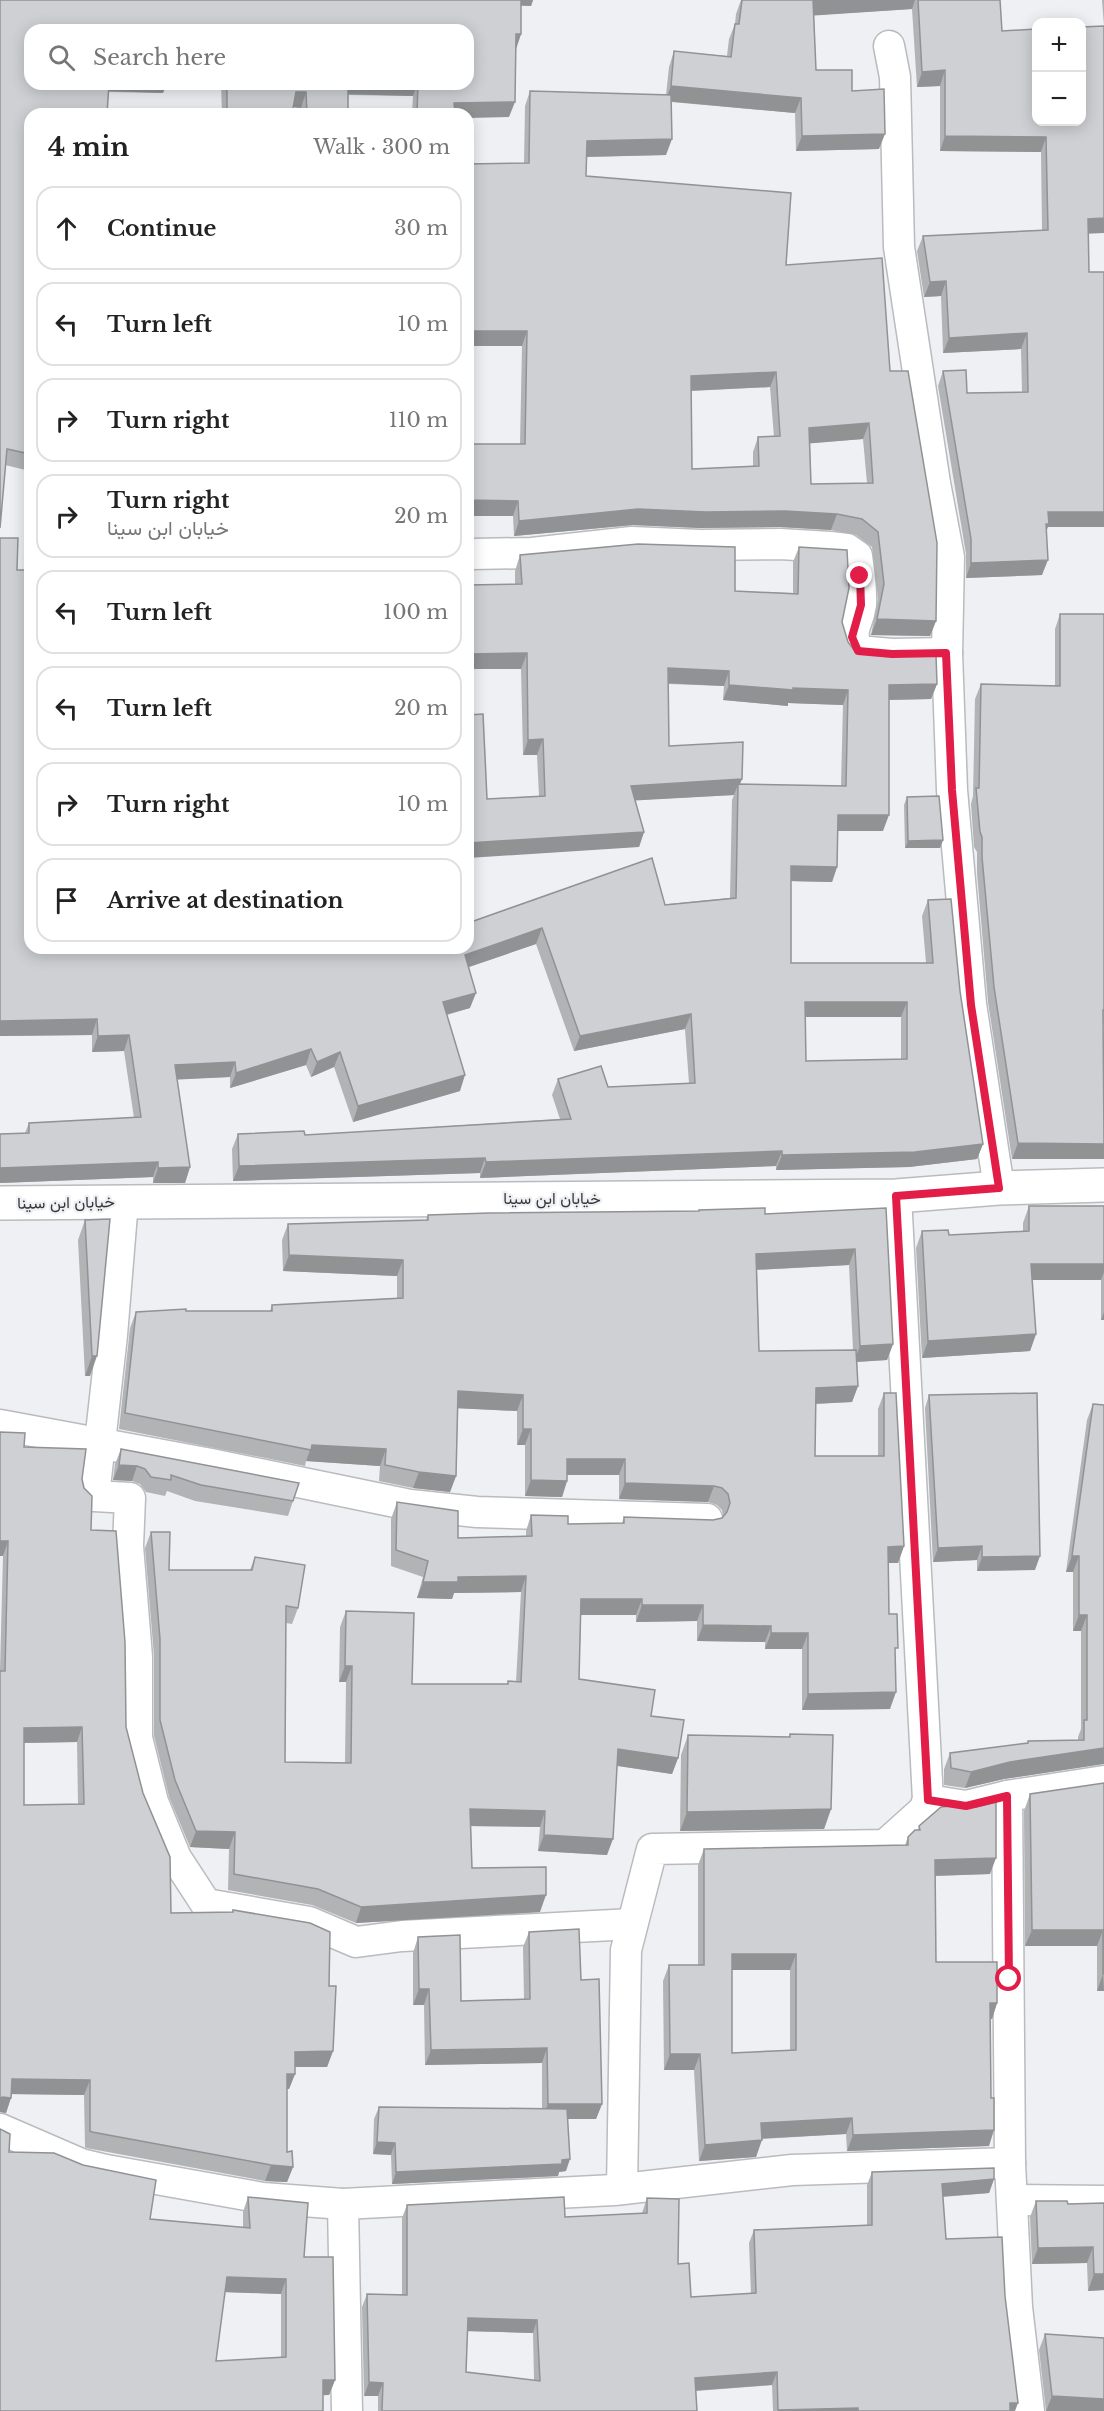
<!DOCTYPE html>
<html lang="en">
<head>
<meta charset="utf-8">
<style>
  body { margin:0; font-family:"Libre Baskerville",Vazirmatn,serif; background:#f2f2f2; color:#222 }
  .controls { position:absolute; right:18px; top:18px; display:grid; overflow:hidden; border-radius:12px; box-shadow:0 3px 15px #0003 }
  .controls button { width:54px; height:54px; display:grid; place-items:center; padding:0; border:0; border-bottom:2px solid #e0e0e0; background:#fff; color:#222; font:30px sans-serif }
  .stop { position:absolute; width:18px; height:18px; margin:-14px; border:4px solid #e11d48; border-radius:50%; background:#fff }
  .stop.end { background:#e11d48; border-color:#fff; box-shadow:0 2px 6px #0008 }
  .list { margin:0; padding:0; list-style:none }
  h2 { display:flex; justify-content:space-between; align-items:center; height:78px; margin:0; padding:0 24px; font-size:26px }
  h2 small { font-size:20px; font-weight:400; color:#767676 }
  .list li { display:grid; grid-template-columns:39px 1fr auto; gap:18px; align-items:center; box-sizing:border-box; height:84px; margin:0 12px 12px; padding:0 12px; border:2px solid #e0e0e0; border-radius:18px }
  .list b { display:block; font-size:22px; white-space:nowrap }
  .list p { margin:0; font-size:20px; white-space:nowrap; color:#767676 }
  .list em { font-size:20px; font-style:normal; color:#767676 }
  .icon { flex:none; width:33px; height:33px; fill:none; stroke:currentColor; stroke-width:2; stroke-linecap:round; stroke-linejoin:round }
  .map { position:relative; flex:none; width:1104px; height:2411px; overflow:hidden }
  .search { position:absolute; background:#fff; box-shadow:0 3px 15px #0003; left:24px; top:24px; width:450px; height:66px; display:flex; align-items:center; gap:15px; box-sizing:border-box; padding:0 21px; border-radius:18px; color:#767676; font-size:22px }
  .panel { position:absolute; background:#fff; box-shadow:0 3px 15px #0003; left:24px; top:108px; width:450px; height:846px; border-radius:18px }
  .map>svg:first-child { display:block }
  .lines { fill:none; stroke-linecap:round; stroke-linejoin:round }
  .minor-casing { stroke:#b9bbbf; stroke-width:33 }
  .tertiary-casing { stroke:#b9bbbf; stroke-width:36 }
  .minor { stroke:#fff; stroke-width:30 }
  .tertiary { stroke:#fff; stroke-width:33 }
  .wall { fill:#b1b3b5; fill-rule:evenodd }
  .shaded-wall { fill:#909294 }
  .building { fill:#ced0d3; stroke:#909294; stroke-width:1.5; fill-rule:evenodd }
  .route { stroke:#e11d48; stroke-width:8 }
  .labels { text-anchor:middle; stroke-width:4.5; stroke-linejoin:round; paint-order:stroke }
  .street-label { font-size:16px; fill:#353637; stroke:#eef0f3 }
</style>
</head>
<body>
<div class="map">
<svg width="1104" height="2411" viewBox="0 0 1104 2411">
  <rect width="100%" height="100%" fill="#eef0f3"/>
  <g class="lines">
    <defs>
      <g id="minor">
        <path d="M 889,46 L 895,77 L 899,247 L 935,483 L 949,557 L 947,653 L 952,790 L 971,1004 L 999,1188"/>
        <path d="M 472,554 L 532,553 L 632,542 L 700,545 L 780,544 L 830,547 L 847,549 L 857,556 C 859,571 862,589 861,605 C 858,627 848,627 858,651 L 892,654 L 947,653"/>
        <path d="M 896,1196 L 928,1800 L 966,1806 L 1007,1796 L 1010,2163 L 1017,2307 L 1029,2411"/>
        <path d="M 123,1201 L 112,1335 L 94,1496 L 130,1498 L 128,1546 L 137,1657 L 137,1738 L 153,1802 L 176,1858 L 206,1904 L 309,1922 L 356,1942 L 402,1936 L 632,1924"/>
        <path d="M 0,1425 L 211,1464 L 410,1505 L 477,1512 L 707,1519"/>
        <path d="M 1007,1796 L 1104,1781"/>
        <path d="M 0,2129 L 81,2164 L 106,2170 L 263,2198 L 343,2204 L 614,2190 L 792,2170 L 1010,2163"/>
        <path d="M 622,2189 L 626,1950 L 652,1849 L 885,1845 L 924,1810 L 928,1800"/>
        <path d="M 1013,2200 L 1104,2201"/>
        <path d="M 343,2204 L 347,2411"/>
      </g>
      <path id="tertiary" d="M 0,1203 L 896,1196 L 999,1188 L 1104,1185"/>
    </defs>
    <use href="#minor" class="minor-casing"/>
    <use href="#tertiary" class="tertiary-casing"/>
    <use href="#minor" class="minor"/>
    <use href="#tertiary" class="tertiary"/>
  </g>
  <g class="wall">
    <path d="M 0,0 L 533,0 L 531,6 L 521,6 L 521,34 L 516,49 L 509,117 L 468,114 L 412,114 L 413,96 L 348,95 L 348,114 L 301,114 L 301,108 L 293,107 L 222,114 L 221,84 L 468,84 L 468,30 L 30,30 L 163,93 L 108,92 L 30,114 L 30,471 L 5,465 Z"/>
    <path d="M 741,0 L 1000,0 L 1002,31 L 1082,122 L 1088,234 L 1047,530 L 1042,575 L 966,578 L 966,554 L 938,386 L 943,371 L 967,393 L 1022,392 L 1021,349 L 943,353 L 941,296 L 924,297 L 917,251 L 923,236 L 1042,230 L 1041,152 L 940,151 L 940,86 L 917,87 L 912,9 L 814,15 L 816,70 L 852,91 L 879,149 L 796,151 L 795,113 L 671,102 L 666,155 L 586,157 L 586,176 L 786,265 L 890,371 L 936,621 L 930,636 L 871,635 L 878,599 L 872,547 L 856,535 L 831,530 L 780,527 L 700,528 L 633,525 L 514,536 L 513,516 L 520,444 L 522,346 L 468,346 L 468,164 L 524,163 L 525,106 L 530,91 L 666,95 L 669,67 L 674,51 L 727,56 L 729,39 L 735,24 L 736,14 ZM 770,387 L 774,437 L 758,437 L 753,452 L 753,466 L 692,469 L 691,391 ZM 863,439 L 867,483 L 811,484 L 810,443 Z"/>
    <path d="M 1102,0 L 1104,0 L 1104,26 Z"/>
    <path d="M 799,547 L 842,622 L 848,642 L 854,650 L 937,684 L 931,699 L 889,700 L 883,831 L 838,831 L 837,867 L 832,882 L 791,881 L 791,963 L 926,963 L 922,916 L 928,900 L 960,991 L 983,1144 L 977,1159 L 909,1167 L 776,1170 L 776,1166 L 480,1178 L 480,1173 L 233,1181 L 232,1149 L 238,1134 L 305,1135 L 560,1119 L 552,1095 L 558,1079 L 608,1087 L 689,1083 L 685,1029 L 574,1051 L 536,944 L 469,967 L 470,1008 L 447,1015 L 460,1091 L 353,1122 L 334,1067 L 311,1077 L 306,1065 L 230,1088 L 230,1077 L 177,1079 L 190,1167 L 185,1183 L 153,1183 L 153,1177 L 0,1183 L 0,1134 L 25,1133 L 29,1123 L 134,1118 L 124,1051 L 92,1052 L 92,1035 L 0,1036 L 17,570 L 30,570 L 30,811 L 28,811 L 25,864 L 468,948 L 468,923 L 730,898 L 732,800 L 734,795 L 635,800 L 644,832 L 639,847 L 487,799 L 539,796 L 537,755 L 523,755 L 521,669 L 468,669 L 468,585 L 515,584 L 515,571 L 520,555 L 735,591 L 793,593 L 793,562 ZM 669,684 L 724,686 L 723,700 L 788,706 L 788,703 L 843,705 L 841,786 L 740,784 L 742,779 L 669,746 ZM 805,1017 L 901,1017 L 901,1059 L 806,1061 Z"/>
    <path d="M 1060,614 L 1104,614 L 1104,1025 L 1103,1025 L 1012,1159 L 988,1002 L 977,873 L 977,852 L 974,847 L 971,804 L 973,796 L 975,699 L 981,684 L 1055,686 L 1055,629 Z"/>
    <path d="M 907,797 L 943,840 L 940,848 L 905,848 L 904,805 Z"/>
    <path d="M 1029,1206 L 1104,1206 L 1104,1320 L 1101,1320 L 1101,1280 L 1032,1280 L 1036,1334 L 1030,1351 L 922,1358 L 916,1248 L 922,1231 L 949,1235 L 1023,1231 L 1023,1223 Z"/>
    <path d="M 886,1208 L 893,1344 L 887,1360 L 857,1362 L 858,1386 L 852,1402 L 815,1404 L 815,1456 L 878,1456 L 878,1409 L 884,1393 L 904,1546 L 898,1563 L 888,1563 L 889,1614 L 895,1656 L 890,1709 L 802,1710 L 802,1649 L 765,1649 L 765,1642 L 697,1641 L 697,1621 L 636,1622 L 636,1615 L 581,1615 L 579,1679 L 651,1716 L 678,1758 L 672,1774 L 617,1766 L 607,1855 L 538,1851 L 540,1827 L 471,1826 L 472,1868 L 540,1912 L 356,1923 L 312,1905 L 228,1890 L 229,1849 L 190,1847 L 169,1797 L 154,1736 L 154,1656 L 145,1548 L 151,1532 L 169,1570 L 250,1570 L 255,1557 L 298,1608 L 292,1624 L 286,1623 L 285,1762 L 345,1763 L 346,1682 L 339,1682 L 340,1627 L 346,1611 L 412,1684 L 507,1684 L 508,1681 L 516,1682 L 521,1592 L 454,1593 L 452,1599 L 417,1598 L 423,1577 L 391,1566 L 391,1519 L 397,1502 L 458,1538 L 526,1536 L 526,1531 L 531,1515 L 568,1524 L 622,1523 L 624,1517 L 713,1520 L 722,1518 L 723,1516 L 722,1510 L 717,1505 L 708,1502 L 619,1499 L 619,1475 L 567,1475 L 567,1481 L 562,1497 L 525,1496 L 525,1445 L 517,1445 L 517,1411 L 458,1408 L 456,1476 L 450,1492 L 413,1488 L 379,1481 L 380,1466 L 306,1461 L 305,1466 L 119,1429 L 130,1328 L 136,1312 L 270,1311 L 272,1305 L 397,1298 L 397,1276 L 283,1271 L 282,1240 L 288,1224 L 426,1220 L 428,1215 L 698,1211 L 699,1210 L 765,1214 ZM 849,1265 L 853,1350 L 759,1351 L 757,1270 Z"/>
    <path d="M 110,1219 L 90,1376 L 85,1376 L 78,1240 L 85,1220 Z"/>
    <path d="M 929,1395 L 1035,1570 L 977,1571 L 977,1560 L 933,1562 L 925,1408 Z"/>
    <path d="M 1093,1404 L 1101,1764 L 1004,1779 L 965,1788 L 944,1785 L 944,1769 L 950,1753 L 1027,1743 L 1028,1741 L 1078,1740 L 1078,1737 L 1081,1729 L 1081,1631 L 1073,1631 L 1073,1572 L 1066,1572 L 1087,1420 Z"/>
    <path d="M 24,1447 L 82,1479 L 91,1530 L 126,1727 L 171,1913 L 232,1912 L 233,1910 L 329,1986 L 333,2051 L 327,2067 L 295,2067 L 295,2074 L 289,2089 L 287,2089 L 287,2152 L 293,2167 L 287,2182 L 265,2181 L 86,2148 L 85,2147 L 84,2095 L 12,2094 L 6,2113 L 0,2112 L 0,1670 L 3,1556 ZM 77,1742 L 78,1804 L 24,1805 L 24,1743 Z"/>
    <path d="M 121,1449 L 299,1483 L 288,1516 L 195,1501 L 167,1491 L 165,1496 L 146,1492 L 140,1484 L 132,1481 L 113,1480 L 115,1464 Z"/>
    <path d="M 790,1734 L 831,1809 L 824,1829 L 680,1831 L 681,1755 L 688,1735 L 789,1737 Z"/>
    <path d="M 1104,1783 L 1104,1991 L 1097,1991 L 1097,1946 L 1025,1946 L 1024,1811 L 1030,1794 Z"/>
    <path d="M 951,1804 L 990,1874 L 935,1876 L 936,1962 L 997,2003 L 992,2019 L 990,2019 L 989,2146 L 847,2151 L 846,2134 L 761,2139 L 756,2157 L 699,2161 L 694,2070 L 664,2070 L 663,1981 L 669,1965 L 698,1965 L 698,1865 L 704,1849 L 905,1845 L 908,1837 L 918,1830 L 919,1826 L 950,1806 ZM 732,1970 L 790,1970 L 790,2051 L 732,2053 Z"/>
    <path d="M 529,1932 L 581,1980 L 602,2104 L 596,2119 L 568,2119 L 566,2171 L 559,2172 L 558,2176 L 392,2184 L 391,2155 L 373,2154 L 374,2119 L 379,2107 L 542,2109 L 542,2063 L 425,2065 L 424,2005 L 413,2005 L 413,1953 L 418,1937 L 461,2001 L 524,1999 L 523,1947 Z"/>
    <path d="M 9,2152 L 150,2219 L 243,2227 L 243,2212 L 248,2197 L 304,2257 L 335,2380 L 329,2395 L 0,2411 ZM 225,2292 L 281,2294 L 281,2357 L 216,2361 Z"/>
    <path d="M 872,2172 L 994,2179 L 989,2193 L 943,2197 L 946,2239 L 1005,2296 L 1015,2411 L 773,2411 L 772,2385 L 696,2391 L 697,2411 L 378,2411 L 378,2396 L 364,2396 L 362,2307 L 367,2294 L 402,2294 L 402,2218 L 407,2205 L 565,2217 L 642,2213 L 647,2198 L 678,2264 L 691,2297 L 751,2294 L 749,2243 L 754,2230 L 867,2225 L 867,2185 ZM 467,2331 L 533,2333 L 534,2380 L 466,2372 Z"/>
    <path d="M 1036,2201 L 1068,2204 L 1104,2203 L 1104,2290 L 1088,2291 L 1087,2263 L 1032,2264 L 1030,2217 Z"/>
    <path d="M 1045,2334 L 1104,2411 L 1046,2411 L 1039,2350 Z"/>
  </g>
  <g class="shaded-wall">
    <path d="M 518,0 L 533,0 L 531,6 L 516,5 Z"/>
    <path d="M 813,0 L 915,0 L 912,9 L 807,16 Z"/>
    <path d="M 516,34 L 521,34 L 516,49 Z"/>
    <path d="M 945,70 L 940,86 L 917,87 L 922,72 Z"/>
    <path d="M 106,84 L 167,84 L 163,93 L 104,91 Z"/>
    <path d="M 346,84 L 417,84 L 413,96 L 342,94 Z"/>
    <path d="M 671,86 L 801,98 L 795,113 L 665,101 Z"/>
    <path d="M 296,92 L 306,92 L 301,108 L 291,107 Z"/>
    <path d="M 515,102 L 509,117 L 468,118 L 468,114 L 450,114 L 454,103 Z"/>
    <path d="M 885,134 L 879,149 L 796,151 L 802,136 Z"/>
    <path d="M 945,136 L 1046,137 L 1041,152 L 940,151 Z"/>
    <path d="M 672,139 L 666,155 L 581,157 L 587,141 Z"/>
    <path d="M 1104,218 L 1104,233 L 1082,234 L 1088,219 Z"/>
    <path d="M 946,281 L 941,296 L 924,297 L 930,282 Z"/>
    <path d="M 468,331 L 527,331 L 522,346 L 468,346 Z"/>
    <path d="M 1027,333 L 1021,349 L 943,353 L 949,338 Z"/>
    <path d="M 776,372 L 770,387 L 685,391 L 691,376 Z"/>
    <path d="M 869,423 L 863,439 L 803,444 L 809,428 Z"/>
    <path d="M 468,500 L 518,501 L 513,516 L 468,516 Z"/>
    <path d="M 638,509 L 785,511 L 837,514 L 831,530 L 780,527 L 700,528 L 633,525 L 514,536 L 519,521 Z"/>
    <path d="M 1048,512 L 1104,512 L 1104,527 L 1048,527 L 1043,539 Z"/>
    <path d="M 1048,560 L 1042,575 L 966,578 L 971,563 Z"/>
    <path d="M 877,619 L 936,621 L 930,636 L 871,635 Z"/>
    <path d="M 527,653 L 521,669 L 468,669 L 468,654 Z"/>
    <path d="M 668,668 L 729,671 L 724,686 L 663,683 Z"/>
    <path d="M 937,684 L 931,699 L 883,700 L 889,685 Z"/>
    <path d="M 729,685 L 793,688 L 848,690 L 843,705 L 788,703 L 788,706 L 723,700 Z"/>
    <path d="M 543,739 L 537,755 L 523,755 L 528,740 Z"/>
    <path d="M 742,779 L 737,790 L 738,784 L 734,795 L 626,801 L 631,786 Z"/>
    <path d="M 29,796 L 30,796 L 30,811 L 23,811 Z"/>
    <path d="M 838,815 L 889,815 L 883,831 L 833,831 Z"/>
    <path d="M 644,832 L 639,847 L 468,858 L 468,843 Z"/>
    <path d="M 943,840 L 940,848 L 905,848 L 908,841 Z"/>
    <path d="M 791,866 L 837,867 L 832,882 L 786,881 Z"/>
    <path d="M 542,928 L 536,944 L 460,970 L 465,955 Z"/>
    <path d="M 476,993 L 470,1008 L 437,1017 L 443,1002 Z"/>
    <path d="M 805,1002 L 907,1002 L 901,1017 L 799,1017 Z"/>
    <path d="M 691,1014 L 685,1029 L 574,1051 L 580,1036 Z"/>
    <path d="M 97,1019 L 92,1035 L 0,1036 L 0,1021 Z"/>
    <path d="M 129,1035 L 124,1051 L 92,1052 L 98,1036 Z"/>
    <path d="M 311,1049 L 306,1065 L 230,1088 L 236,1073 Z"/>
    <path d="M 340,1052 L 334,1067 L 311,1077 L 317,1062 Z"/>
    <path d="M 235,1062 L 230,1077 L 169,1080 L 175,1065 Z"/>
    <path d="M 465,1075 L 460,1091 L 353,1122 L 358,1106 Z"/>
    <path d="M 1018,1143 L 1104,1144 L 1104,1159 L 1012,1159 Z"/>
    <path d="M 983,1144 L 977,1159 L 909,1167 L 776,1170 L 782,1155 Z"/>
    <path d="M 782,1151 L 776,1166 L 480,1178 L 486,1162 Z"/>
    <path d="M 485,1158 L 480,1173 L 233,1181 L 239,1166 Z"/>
    <path d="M 158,1162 L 153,1177 L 0,1183 L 0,1168 Z"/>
    <path d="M 190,1167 L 185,1183 L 153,1183 L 158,1168 Z"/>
    <path d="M 855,1249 L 849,1265 L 750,1270 L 756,1254 Z"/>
    <path d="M 289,1255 L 403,1260 L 397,1276 L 283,1271 Z"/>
    <path d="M 1031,1264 L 1104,1264 L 1104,1272 L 1101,1280 L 1025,1280 Z"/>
    <path d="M 1104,1312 L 1104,1320 L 1101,1320 Z"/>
    <path d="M 1036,1334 L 1030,1351 L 922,1358 L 928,1341 Z"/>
    <path d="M 893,1344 L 887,1360 L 854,1362 L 860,1346 Z"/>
    <path d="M 92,1356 L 97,1356 L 90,1376 L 85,1376 Z"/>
    <path d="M 858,1386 L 852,1402 L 810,1404 L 816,1388 Z"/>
    <path d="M 458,1391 L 523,1395 L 517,1411 L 452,1408 Z"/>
    <path d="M 523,1429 L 531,1429 L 525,1445 L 517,1445 Z"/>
    <path d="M 312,1445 L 386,1449 L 380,1466 L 306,1461 Z"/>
    <path d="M 567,1459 L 625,1459 L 619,1475 L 561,1475 Z"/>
    <path d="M 119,1465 L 137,1466 L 132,1481 L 113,1480 Z"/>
    <path d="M 419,1472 L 456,1476 L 450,1492 L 413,1488 Z"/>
    <path d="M 531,1480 L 567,1481 L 562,1497 L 525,1496 Z"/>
    <path d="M 625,1483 L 714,1486 L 708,1502 L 619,1499 Z"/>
    <path d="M 0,1541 L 8,1541 L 3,1556 L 0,1556 Z"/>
    <path d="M 904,1546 L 898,1563 L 882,1563 L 888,1547 Z"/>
    <path d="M 982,1546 L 977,1560 L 933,1562 L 938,1548 Z"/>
    <path d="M 1040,1556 L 1035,1570 L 977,1571 L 982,1557 Z"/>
    <path d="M 1072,1556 L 1079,1556 L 1073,1572 L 1066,1572 Z"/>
    <path d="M 526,1576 L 521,1592 L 454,1593 L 452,1599 L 417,1598 L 423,1582 L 458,1577 Z"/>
    <path d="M 581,1599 L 642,1599 L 636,1615 L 576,1615 Z"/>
    <path d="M 642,1605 L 703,1605 L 697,1621 L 636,1622 Z"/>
    <path d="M 1079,1615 L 1087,1615 L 1081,1631 L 1073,1631 Z"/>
    <path d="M 703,1625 L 771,1626 L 765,1642 L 697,1641 Z"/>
    <path d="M 771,1633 L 808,1633 L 802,1649 L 765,1649 Z"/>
    <path d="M 345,1666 L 352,1666 L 346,1682 L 339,1682 Z"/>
    <path d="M 896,1692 L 890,1709 L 802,1710 L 808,1694 Z"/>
    <path d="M 82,1727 L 77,1742 L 19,1743 L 24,1728 Z"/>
    <path d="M 1104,1748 L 1104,1764 L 1004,1779 L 965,1788 L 971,1772 L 1010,1762 Z"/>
    <path d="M 618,1749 L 678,1758 L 672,1774 L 612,1765 Z"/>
    <path d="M 470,1809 L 545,1811 L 540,1827 L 464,1826 Z"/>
    <path d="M 831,1809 L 824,1829 L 680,1831 L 687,1812 Z"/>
    <path d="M 196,1831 L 235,1832 L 229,1849 L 190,1847 Z"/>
    <path d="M 544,1835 L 613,1839 L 607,1855 L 538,1851 Z"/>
    <path d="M 996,1858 L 990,1874 L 929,1876 L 935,1860 Z"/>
    <path d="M 546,1895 L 540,1912 L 356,1923 L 361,1907 Z"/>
    <path d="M 1032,1930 L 1103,1930 L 1097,1946 L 1025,1946 Z"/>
    <path d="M 732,1954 L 796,1954 L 790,1970 L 726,1970 Z"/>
    <path d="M 1103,1974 L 1104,1991 L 1097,1991 Z"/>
    <path d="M 419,1989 L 429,1989 L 424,2005 L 413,2005 Z"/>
    <path d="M 990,2003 L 997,2003 L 992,2019 L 984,2019 Z"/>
    <path d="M 547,2048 L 542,2063 L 425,2065 L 431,2050 Z"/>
    <path d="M 333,2051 L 327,2067 L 289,2067 L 295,2052 Z"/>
    <path d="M 670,2054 L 700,2054 L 694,2070 L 664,2070 Z"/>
    <path d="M 287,2074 L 295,2074 L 289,2089 L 281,2089 Z"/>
    <path d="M 12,2079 L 90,2080 L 84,2095 L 7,2094 Z"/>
    <path d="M 3,2097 L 11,2098 L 6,2113 L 0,2112 L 0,2098 Z"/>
    <path d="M 548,2104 L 602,2104 L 596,2119 L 542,2119 Z"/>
    <path d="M 852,2118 L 846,2134 L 755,2139 L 761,2123 Z"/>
    <path d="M 994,2130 L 989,2146 L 847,2151 L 853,2135 Z"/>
    <path d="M 762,2140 L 756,2157 L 699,2161 L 705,2145 Z"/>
    <path d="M 377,2142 L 395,2143 L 391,2155 L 373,2154 Z"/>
    <path d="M 570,2159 L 566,2171 L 559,2172 L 558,2176 L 392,2184 L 396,2172 Z"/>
    <path d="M 271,2165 L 293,2167 L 287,2182 L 265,2181 Z"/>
    <path d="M 994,2179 L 989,2193 L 937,2197 L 942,2184 Z"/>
    <path d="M 1093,2247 L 1087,2263 L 1032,2264 L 1038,2248 Z"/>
    <path d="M 1094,2274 L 1104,2274 L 1104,2290 L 1088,2291 Z"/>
    <path d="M 227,2277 L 286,2279 L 281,2294 L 221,2292 Z"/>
    <path d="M 468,2318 L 537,2320 L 533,2333 L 463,2331 Z"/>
    <path d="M 777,2372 L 772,2385 L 690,2391 L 695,2378 Z"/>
    <path d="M 323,2380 L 335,2380 L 329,2395 L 317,2395 Z"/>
    <path d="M 369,2382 L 383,2383 L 378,2396 L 364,2396 Z"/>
    <path d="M 1052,2396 L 1104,2399 L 1104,2411 L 1046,2411 Z"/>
    <path d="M 1010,2403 L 1018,2403 L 1015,2411 L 1008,2411 Z"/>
    <path d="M 858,2408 L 857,2411 L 778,2411 L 778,2410 Z"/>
  </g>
  <g class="building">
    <path d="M 0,0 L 521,0 L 521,34 L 516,34 L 515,102 L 454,103 L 455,114 L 417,114 L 418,84 L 468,84 L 468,30 L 30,30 L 30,84 L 109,84 L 107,114 L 30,114 L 30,454 L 7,449 L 0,528 Z"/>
    <path d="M 742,0 L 818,0 L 813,0 L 816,70 L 852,70 L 852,91 L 884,89 L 885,134 L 802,136 L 801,98 L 671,86 L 674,51 L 731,57 L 735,24 L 739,24 Z"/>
    <path d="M 918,0 L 1000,0 L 1002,31 L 1036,29 L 1036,122 L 1082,122 L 1082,27 L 1104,26 L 1104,218 L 1088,219 L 1089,272 L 1104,272 L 1104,512 L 1048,512 L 1049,524 L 1046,524 L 1048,560 L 971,563 L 971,539 L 943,371 L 966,370 L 967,393 L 1028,392 L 1027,333 L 949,338 L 946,281 L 930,282 L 923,236 L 1048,230 L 1046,137 L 945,136 L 945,70 L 922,72 Z"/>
    <path d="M 227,84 L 348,84 L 348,114 L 307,114 L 306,92 L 296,92 L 292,114 L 223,114 L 227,114 Z"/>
    <path d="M 530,91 L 671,95 L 672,139 L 587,141 L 586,176 L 791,193 L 786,265 L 882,258 L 890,371 L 908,371 L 937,543 L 936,621 L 877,619 L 884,584 L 878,532 L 862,519 L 837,514 L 785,511 L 706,512 L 638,509 L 519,521 L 518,501 L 468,500 L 468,444 L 525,444 L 527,331 L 468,331 L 468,164 L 529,163 ZM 776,372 L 780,436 L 758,437 L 759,466 L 692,469 L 691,376 ZM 869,423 L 873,483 L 811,484 L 809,428 Z"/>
    <path d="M 0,538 L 18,538 L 17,570 L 30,570 L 30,796 L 29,796 L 25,864 L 30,864 L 30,948 L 468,948 L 468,923 L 652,858 L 665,905 L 736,898 L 738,784 L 846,786 L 848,690 L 793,688 L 793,690 L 729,685 L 729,671 L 668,668 L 669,746 L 743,742 L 742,779 L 631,786 L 644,832 L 468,843 L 468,715 L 483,714 L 487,799 L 545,796 L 543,739 L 528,740 L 527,653 L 468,654 L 468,585 L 522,584 L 520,555 L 638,544 L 735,547 L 735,591 L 798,594 L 799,547 L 847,550 L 849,588 L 842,622 L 848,642 L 854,650 L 862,653 L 898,656 L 936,655 L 937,684 L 889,685 L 889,815 L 838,815 L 837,867 L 791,866 L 791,963 L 933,963 L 928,900 L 951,899 L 960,991 L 983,1144 L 915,1152 L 782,1155 L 782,1151 L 486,1162 L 485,1158 L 239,1166 L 238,1134 L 304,1131 L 305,1135 L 571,1119 L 558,1079 L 601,1066 L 608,1087 L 695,1083 L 691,1014 L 580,1036 L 542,928 L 465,955 L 476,993 L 443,1002 L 465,1075 L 358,1106 L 340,1052 L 317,1062 L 311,1049 L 236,1073 L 235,1062 L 175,1065 L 190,1167 L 158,1168 L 158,1162 L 0,1168 L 0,1134 L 29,1133 L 29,1123 L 141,1117 L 129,1035 L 98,1036 L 97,1019 L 0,1021 ZM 805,1002 L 907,1002 L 907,1059 L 806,1061 Z"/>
    <path d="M 1060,614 L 1104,614 L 1104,1010 L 1103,1010 L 1104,1144 L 1018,1143 L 994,987 L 982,857 L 982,837 L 980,832 L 976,788 L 979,788 L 981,684 L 1060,686 Z"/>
    <path d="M 939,796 L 943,840 L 908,841 L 907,797 Z"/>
    <path d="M 1029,1206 L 1104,1206 L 1104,1264 L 1031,1264 L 1036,1334 L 928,1341 L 922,1231 L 948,1230 L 949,1235 L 1029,1231 Z"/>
    <path d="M 765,1208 L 765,1214 L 886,1208 L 893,1344 L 860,1346 L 855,1249 L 756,1254 L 759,1351 L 856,1350 L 858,1386 L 816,1388 L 815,1456 L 884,1456 L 884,1393 L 896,1393 L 904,1546 L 888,1547 L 889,1614 L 897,1614 L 898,1648 L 895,1648 L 896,1692 L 808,1694 L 808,1633 L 771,1633 L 771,1626 L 703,1625 L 703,1605 L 642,1605 L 642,1599 L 581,1599 L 579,1679 L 655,1690 L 651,1716 L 684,1720 L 678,1758 L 618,1749 L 613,1839 L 544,1835 L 545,1811 L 470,1809 L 472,1868 L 546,1867 L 546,1895 L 361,1907 L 318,1889 L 234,1874 L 235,1832 L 196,1831 L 175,1780 L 160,1720 L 160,1639 L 151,1532 L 170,1532 L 169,1570 L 252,1570 L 255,1557 L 305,1565 L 298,1608 L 286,1606 L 285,1762 L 351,1763 L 352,1666 L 345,1666 L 346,1611 L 414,1613 L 412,1684 L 508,1684 L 508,1681 L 521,1682 L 526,1576 L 458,1577 L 458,1582 L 423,1582 L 428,1561 L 396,1550 L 397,1502 L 458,1511 L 458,1538 L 532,1536 L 531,1515 L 568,1516 L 568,1524 L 624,1523 L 624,1517 L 713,1520 L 722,1518 L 727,1512 L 730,1503 L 728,1494 L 722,1488 L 714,1486 L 625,1483 L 625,1459 L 567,1459 L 567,1481 L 531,1480 L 531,1429 L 523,1429 L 523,1395 L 458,1391 L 456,1476 L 419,1472 L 385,1465 L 386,1449 L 312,1445 L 311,1450 L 125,1413 L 136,1312 L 186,1309 L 186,1311 L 272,1311 L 272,1305 L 403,1298 L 403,1260 L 289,1255 L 288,1224 L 428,1220 L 428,1215 L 489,1213 L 699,1211 L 699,1210 Z"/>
    <path d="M 110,1219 L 97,1356 L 92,1356 L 85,1220 Z"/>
    <path d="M 1037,1393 L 1040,1556 L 982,1557 L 982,1546 L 938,1548 L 929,1395 Z"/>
    <path d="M 1093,1404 L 1104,1405 L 1104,1748 L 1010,1762 L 971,1772 L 951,1768 L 950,1753 L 1028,1743 L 1028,1741 L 1084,1740 L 1084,1720 L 1087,1720 L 1087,1615 L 1079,1615 L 1079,1556 L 1072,1556 Z"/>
    <path d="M 0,1432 L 25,1433 L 24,1447 L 86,1449 L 82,1479 L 84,1488 L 92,1496 L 91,1530 L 116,1531 L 125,1642 L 126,1727 L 143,1793 L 170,1857 L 171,1913 L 233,1912 L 233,1910 L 310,1923 L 330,1932 L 329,1986 L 336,1986 L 333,2051 L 295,2052 L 295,2074 L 287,2074 L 287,2152 L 292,2151 L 293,2167 L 271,2165 L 92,2132 L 90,2131 L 90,2080 L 12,2079 L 11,2098 L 3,2097 L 0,2098 L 0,1671 L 5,1671 L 8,1541 L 0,1541 ZM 82,1727 L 84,1804 L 24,1805 L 24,1728 Z"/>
    <path d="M 121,1449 L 299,1483 L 293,1501 L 201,1485 L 171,1475 L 171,1480 L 151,1477 L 145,1469 L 137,1466 L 119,1465 Z"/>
    <path d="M 790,1734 L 833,1735 L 831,1809 L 687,1812 L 688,1735 L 790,1737 Z"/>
    <path d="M 1104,1783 L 1104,1974 L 1103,1974 L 1103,1930 L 1032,1930 L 1030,1794 Z"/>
    <path d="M 996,1802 L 996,1858 L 935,1860 L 936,1962 L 997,1962 L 997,2003 L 990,2003 L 991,2098 L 994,2098 L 994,2130 L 853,2135 L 852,2118 L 761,2123 L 762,2140 L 705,2145 L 700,2054 L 670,2054 L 669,1965 L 704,1965 L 704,1849 L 908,1845 L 908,1837 L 915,1830 L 920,1830 L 919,1826 L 941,1807 L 951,1806 L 951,1804 L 976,1807 ZM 732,1954 L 796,1954 L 796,2050 L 732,2053 Z"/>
    <path d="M 579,1929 L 581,1980 L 599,1979 L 602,2104 L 548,2104 L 547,2048 L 431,2050 L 429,1989 L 419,1989 L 418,1937 L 460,1935 L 461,2001 L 530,1999 L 529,1932 Z"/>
    <path d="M 379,2107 L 567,2109 L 570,2159 L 562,2160 L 562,2164 L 396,2172 L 395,2143 L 377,2142 Z"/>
    <path d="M 0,2129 L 10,2134 L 9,2152 L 54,2153 L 83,2165 L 156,2180 L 150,2219 L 250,2228 L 248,2197 L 308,2203 L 304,2257 L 333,2257 L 335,2380 L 323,2380 L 323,2411 L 0,2411 ZM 227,2277 L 286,2279 L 286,2357 L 216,2361 Z"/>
    <path d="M 994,2168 L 994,2179 L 942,2184 L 946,2239 L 1002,2237 L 1005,2296 L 1018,2403 L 1010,2403 L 1010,2411 L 858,2411 L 858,2408 L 778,2410 L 777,2372 L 695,2378 L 697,2411 L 382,2411 L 383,2383 L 369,2382 L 367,2294 L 407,2295 L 407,2205 L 564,2197 L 565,2217 L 647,2213 L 647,2198 L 679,2199 L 678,2264 L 689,2263 L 691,2297 L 756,2293 L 754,2230 L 872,2225 L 872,2172 ZM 468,2318 L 537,2320 L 540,2381 L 466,2372 Z"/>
    <path d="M 1036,2201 L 1067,2201 L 1068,2204 L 1104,2203 L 1104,2274 L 1094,2274 L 1093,2247 L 1038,2248 Z"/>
    <path d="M 1045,2334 L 1104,2338 L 1104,2399 L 1052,2396 Z"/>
  </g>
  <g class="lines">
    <path class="route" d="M 860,576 L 861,605 L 852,637 L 858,651 L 892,654 L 946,653 L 952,790 L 971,1005 L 999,1188 L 896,1196 L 928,1800 L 966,1806 L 1007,1796 L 1009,1979"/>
  </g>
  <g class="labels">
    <g class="street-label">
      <text x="552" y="1204">خیابان ابن سینا</text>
      <text transform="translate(66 1202) rotate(-1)" y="6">خیابان ابن سینا</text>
    </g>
  </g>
</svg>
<div class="controls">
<button>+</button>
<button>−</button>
</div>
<div class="stop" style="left:1009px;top:1979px"></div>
<div class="stop end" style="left:860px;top:576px"></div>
<div class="search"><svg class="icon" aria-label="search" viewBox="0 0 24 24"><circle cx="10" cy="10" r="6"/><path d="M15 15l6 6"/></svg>Search here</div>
<section class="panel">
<h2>4 min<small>Walk · 300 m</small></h2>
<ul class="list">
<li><svg class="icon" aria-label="ahead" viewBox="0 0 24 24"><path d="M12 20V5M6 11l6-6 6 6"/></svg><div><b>Continue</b></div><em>30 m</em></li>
<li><svg class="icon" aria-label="left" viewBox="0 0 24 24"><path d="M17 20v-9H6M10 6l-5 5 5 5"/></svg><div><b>Turn left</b></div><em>10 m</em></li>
<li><svg class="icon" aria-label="right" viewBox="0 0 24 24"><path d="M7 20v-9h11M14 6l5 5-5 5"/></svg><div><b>Turn right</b></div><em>110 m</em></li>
<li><svg class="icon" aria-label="right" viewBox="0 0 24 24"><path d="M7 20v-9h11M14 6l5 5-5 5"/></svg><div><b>Turn right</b><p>خیابان ابن سینا</p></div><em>20 m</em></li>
<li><svg class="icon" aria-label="left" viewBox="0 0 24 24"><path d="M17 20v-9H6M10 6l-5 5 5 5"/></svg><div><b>Turn left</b></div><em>100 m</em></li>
<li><svg class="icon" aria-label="left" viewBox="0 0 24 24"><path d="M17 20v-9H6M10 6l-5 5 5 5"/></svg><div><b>Turn left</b></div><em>20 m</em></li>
<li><svg class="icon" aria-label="right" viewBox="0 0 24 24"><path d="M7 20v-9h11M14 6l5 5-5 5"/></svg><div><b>Turn right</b></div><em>10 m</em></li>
<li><svg class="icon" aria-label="arrive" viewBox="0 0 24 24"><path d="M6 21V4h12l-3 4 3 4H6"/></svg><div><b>Arrive at destination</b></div></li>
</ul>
</section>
</div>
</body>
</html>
